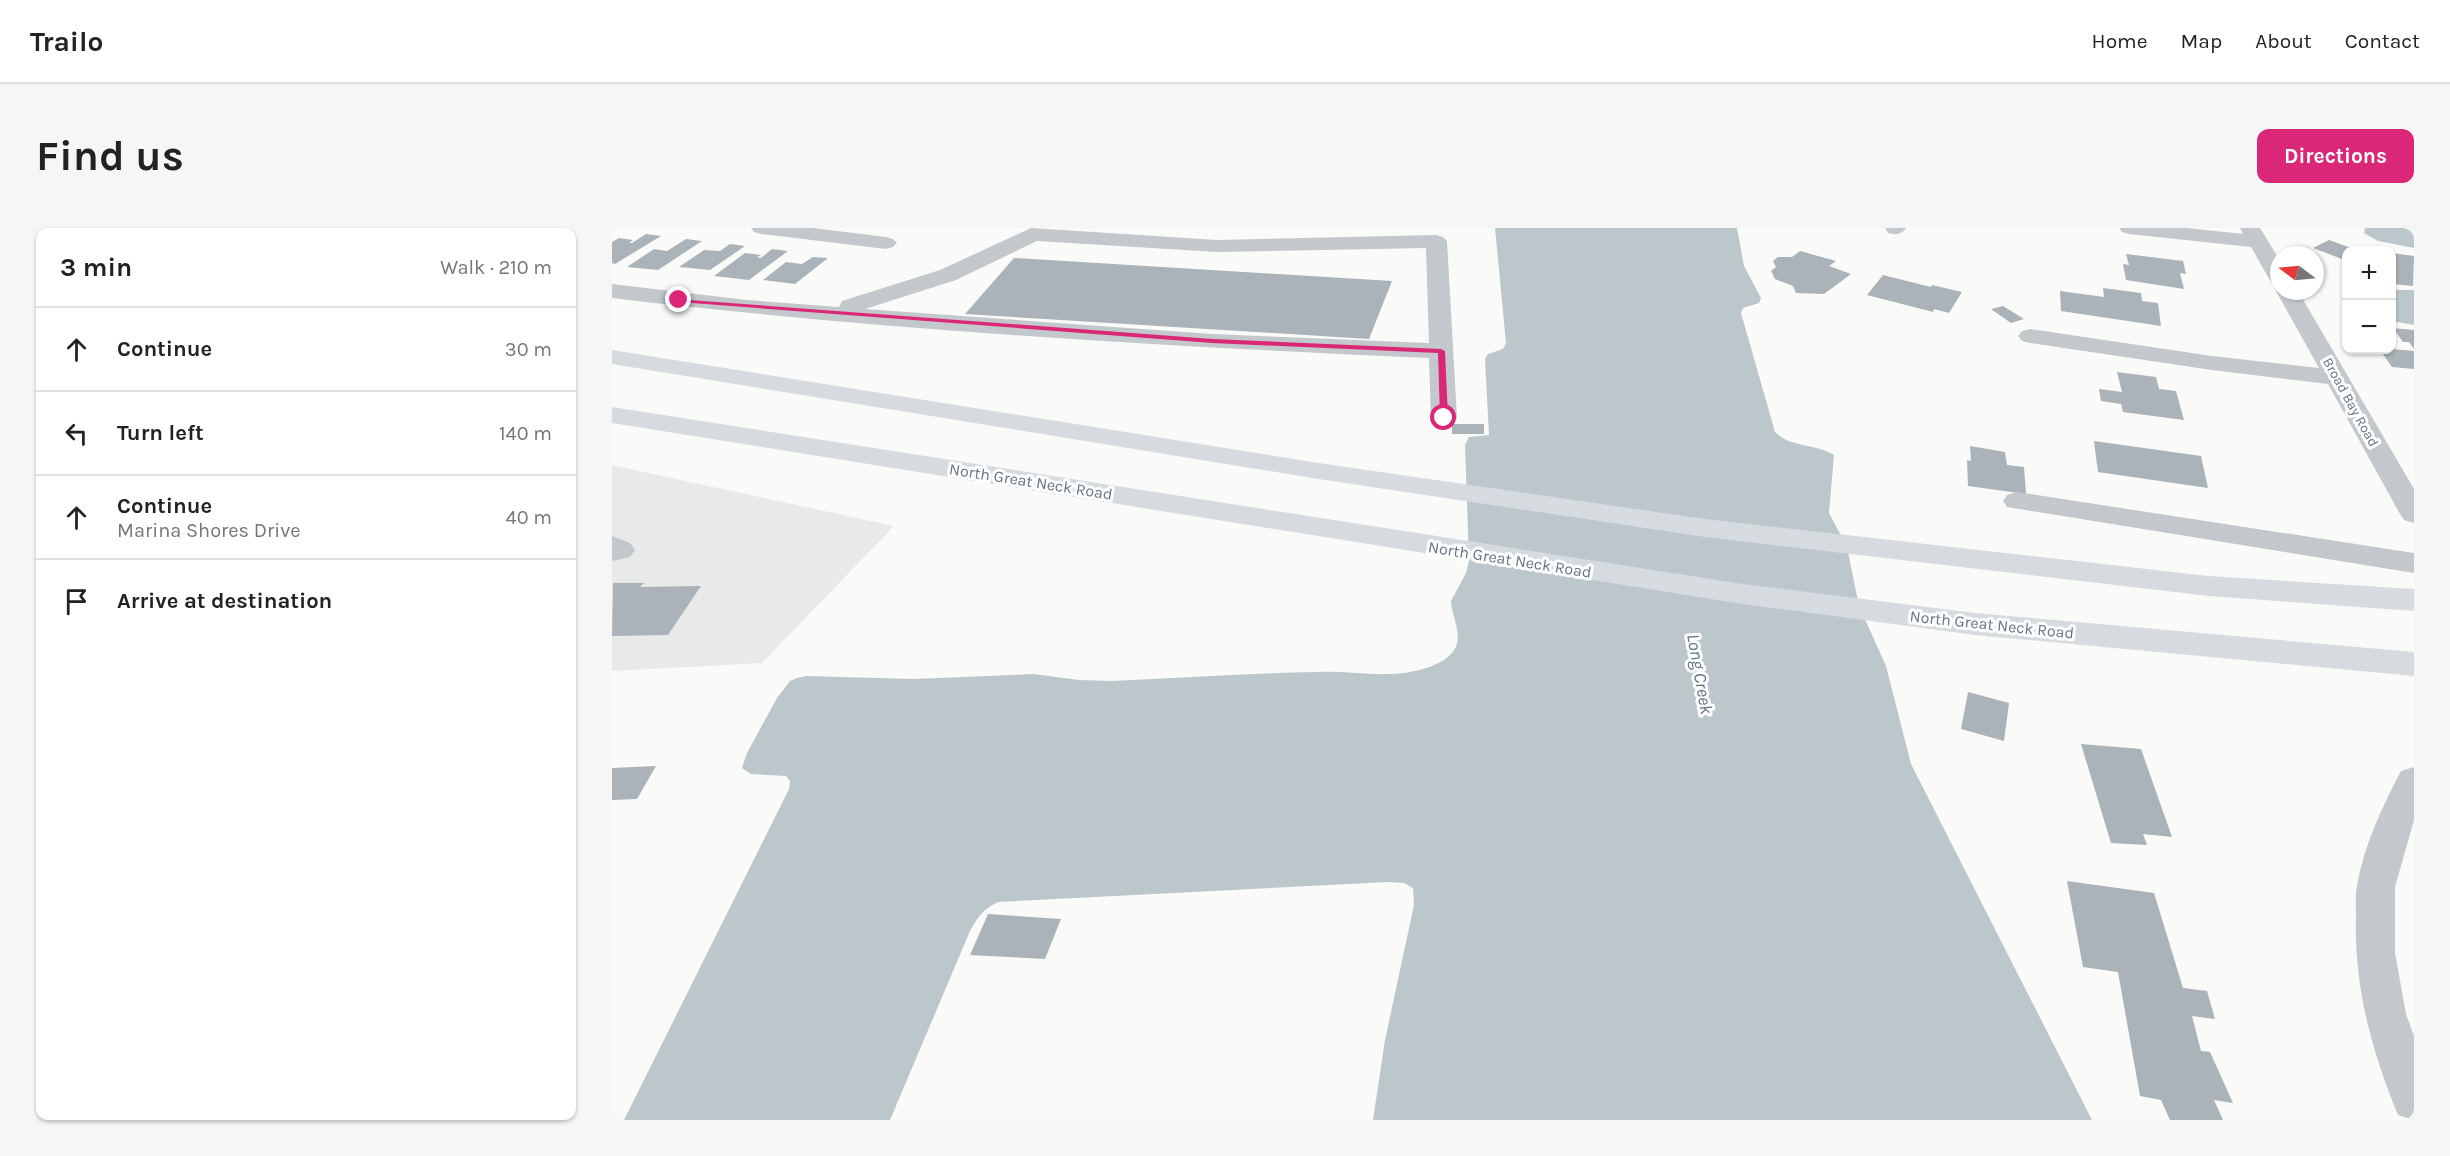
<!DOCTYPE html>
<html lang="en">
<head>
<meta charset="utf-8">
<style>
  body { margin:0; font-family:Karla,sans-serif; background:#f6f6f6; color:#222 }
  .controls { position:absolute; right:18px; top:18px; display:grid; overflow:hidden; border-radius:12px; box-shadow:0 2px 4px #0004 }
  .controls button { width:54px; height:54px; display:grid; place-items:center; padding:0; border:0; border-bottom:2px solid #e0e0e0; background:#fff; color:#222; font:30px sans-serif }
  .compass { position:absolute; left:1658px; top:18px; width:54px; height:54px; border-radius:50%; background:#fff; box-shadow:0 2px 4px #0004; rotate:286deg }
  .stop { position:absolute; width:18px; height:18px; margin:-14px; border:4px solid #db2777; border-radius:50%; background:#fff }
  .stop.end { background:#db2777; border-color:#fff; box-shadow:0 2px 6px #0008 }
  .list { margin:0; padding:0; list-style:none }
  h2 { display:flex; justify-content:space-between; align-items:center; height:78px; margin:0; padding:0 24px; font-size:26px }
  h2 small { font-size:20px; font-weight:400; color:#767676 }
  .list li { display:grid; grid-template-columns:39px 1fr auto; gap:18px; align-items:center; box-sizing:border-box; height:84px; padding:0 24px; border-top:2px solid #e0e0e0 }
  .list b { display:block; font-size:22px; white-space:nowrap }
  .list p { margin:0; font-size:20px; white-space:nowrap; color:#767676 }
  .list em { font-size:20px; font-style:normal; color:#767676 }
  .icon { flex:none; width:33px; height:33px; fill:none; stroke:currentColor; stroke-width:2; stroke-linecap:round; stroke-linejoin:round }
  .map { position:relative; flex:none; width:1802px; height:892px; overflow:hidden; border-radius:12px }
  header { display:flex; align-items:center; gap:36px; box-sizing:border-box; height:84px; padding:0 30px; background:#fff; border-bottom:2px solid #e0e0e0 }
  header strong { font-size:28px }
  nav { display:flex; gap:33px; margin-inline-start:auto; font-size:21px }
  .intro { display:flex; align-items:center; justify-content:space-between; box-sizing:border-box; height:144px; padding:0 36px }
  h1 { margin:0; font-size:42px }
  .button { padding:15px 27px; border-radius:12px; background:#db2777; color:#fff; font-size:21px; font-weight:700 }
  main { display:flex; gap:36px; padding:0 36px }
  aside { flex:1; background:#fff; border-radius:12px; box-shadow:0 2px 4px #0004 }
  .map>svg:first-child { display:block }
  .built { fill:#e8e9e9 }
  .water { fill:#bbc7cb }
  .building { fill:#aab3b9 }
  .lines { fill:none; stroke-linecap:round; stroke-linejoin:round }
  .minor { fill:#c3c8cc; fill-rule:evenodd }
  .major { fill:#d6dbdf; fill-rule:evenodd }
  .route { fill:#db2777 }
  .labels { text-anchor:middle; stroke-width:6; stroke-linejoin:round; paint-order:stroke }
  .far-street-label { font-size:14px; fill:#657683; stroke:#fff }
  .street-label { font-size:16px; fill:#657683; stroke:#fff }
  .water-label { font-size:18px; font-style:italic; fill:#60757c; stroke:#fff }
</style>
</head>
<body>
<header>
<strong>Trailo</strong>
<nav><a>Home</a><a>Map</a><a>About</a><a>Contact</a></nav>
</header>
<div class="intro"><h1>Find us</h1><a class="button">Directions</a></div>
<main>
<aside>
<h2>3 min<small>Walk · 210 m</small></h2>
<ul class="list">
<li><svg class="icon" aria-label="ahead" viewBox="0 0 24 24"><path d="M12 20V5M6 11l6-6 6 6"/></svg><div><b>Continue</b></div><em>30 m</em></li>
<li><svg class="icon" aria-label="left" viewBox="0 0 24 24"><path d="M17 20v-9H6M10 6l-5 5 5 5"/></svg><div><b>Turn left</b></div><em>140 m</em></li>
<li><svg class="icon" aria-label="ahead" viewBox="0 0 24 24"><path d="M12 20V5M6 11l6-6 6 6"/></svg><div><b>Continue</b><p>Marina Shores Drive</p></div><em>40 m</em></li>
<li><svg class="icon" aria-label="arrive" viewBox="0 0 24 24"><path d="M6 21V4h12l-3 4 3 4H6"/></svg><div><b>Arrive at destination</b></div></li>
</ul>
</aside>
<div class="map">
<svg width="1802" height="892" viewBox="0 0 1802 892">
  <rect width="100%" height="100%" fill="#fafaf8"/>
  <path class="built" d="M 0,237 L 282,298 L 150,435 L 0,443 Z"/>
  <g class="water">
    <path d="M 883,0 L 1125,0 L 1132,38 L 1149,70 L 1147,75 L 1131,80 L 1129,85 L 1163,204 C 1179,220 1203,215 1222,227 L 1217,285 L 1235,319 L 1247,378 L 1274,438 L 1299,536 L 1480,892 L 761,892 L 773,812 L 802,677 L 801,660 L 792,655 L 776,654 L 386,674 C 371,681 366,689 358,703 L 278,892 L 12,892 L 177,561 L 178,553 L 174,548 L 139,546 L 130,540 L 135,525 L 165,470 L 178,453 L 185,450 L 195,448 L 301,451 L 421,446 L 467,452 L 500,453 C 569,450 638,445 706,444 C 731,443 756,447 780,446 C 799,445 826,440 840,425 C 853,410 840,390 839,373 L 854,345 L 857,333 L 853,217 L 857,209 L 877,207 L 873,131 L 876,126 L 891,121 L 894,115 Z"/>
    <path d="M 1753,0 L 1802,0 L 1802,20 L 1766,13 L 1752,5 Z"/>
    <path d="M 1780,62 L 1802,62 L 1802,97 L 1780,93 Z"/>
  </g>
  <g class="building">
    <path d="M 34,6 L 49,8 L 3,36 L 0,35 L 0,14 L 7,10 L 21,12 L 17,15 L 20,15 Z"/>
    <path d="M 74,11 L 90,13 L 46,42 L 15,39 L 42,21 L 55,23 Z"/>
    <path d="M 1717,12 L 1745,22 L 1734,22 L 1734,29 L 1730,31 L 1701,20 Z"/>
    <path d="M 118,16 L 133,18 L 98,42 L 67,39 L 92,22 L 108,23 Z"/>
    <path d="M 160,21 L 176,23 L 137,52 L 102,48 L 133,25 L 149,27 L 145,29 L 149,30 Z"/>
    <path d="M 1188,23 L 1224,33 L 1217,38 L 1239,46 L 1212,66 L 1184,65 L 1181,58 L 1163,51 L 1159,43 L 1164,39 L 1161,33 L 1166,29 L 1180,29 Z"/>
    <path d="M 1780,25 L 1802,28 L 1801,58 L 1780,56 Z"/>
    <path d="M 1514,26 L 1571,33 L 1574,46 L 1568,45 L 1572,61 L 1514,52 L 1511,36 L 1517,37 Z"/>
    <path d="M 201,29 L 216,30 L 183,56 L 151,52 L 174,34 L 190,36 Z"/>
    <path d="M 402,30 L 780,53 L 757,111 L 353,86 Z"/>
    <path d="M 1271,47 L 1319,59 L 1320,57 L 1350,64 L 1337,85 L 1322,81 L 1321,84 L 1255,67 Z"/>
    <path d="M 1491,60 L 1529,65 L 1530,73 L 1546,75 L 1549,98 L 1449,83 L 1448,63 L 1492,69 Z"/>
    <path d="M 1391,78 L 1412,91 L 1399,95 L 1379,81 Z"/>
    <path d="M 1781,100 L 1802,102 L 1802,121 L 1797,114 L 1791,114 Z"/>
    <path d="M 1780,121 L 1802,123 L 1802,141 L 1780,139 L 1768,122 Z"/>
    <path d="M 1505,144 L 1544,149 L 1547,161 L 1564,163 L 1572,192 L 1511,184 L 1509,176 L 1489,173 L 1487,161 L 1510,164 Z"/>
    <rect x="840" y="196" width="32" height="10"/>
    <path d="M 1482,213 L 1589,228 L 1596,260 L 1486,244 Z"/>
    <path d="M 1358,218 L 1393,224 L 1395,237 L 1412,239 L 1414,266 L 1356,258 L 1355,232 L 1359,233 Z"/>
    <path d="M 1,355 L 32,355 L 28,359 L 89,358 L 56,407 L 0,408 Z"/>
    <path d="M 1356,464 L 1397,475 L 1392,513 L 1349,501 Z"/>
    <path d="M 1469,516 L 1529,521 L 1560,609 L 1531,606 L 1535,617 L 1499,615 Z"/>
    <path d="M 44,538 L 25,571 L 0,572 L 0,540 Z"/>
    <path d="M 1455,653 L 1542,665 L 1571,760 L 1595,763 L 1603,791 L 1580,788 L 1589,823 L 1598,824 L 1621,875 L 1602,872 L 1611,892 L 1558,892 L 1549,872 L 1528,868 L 1506,744 L 1471,739 Z"/>
    <path d="M 376,686 L 449,691 L 433,731 L 358,727 Z"/>
  </g>
  <g class="lines">
    <g class="minor">
      <path d="M 139,0 L 201,0 L 274,9 L 281,11 L 285,15 L 281,19 L 274,21 L 149,6 L 142,4 Z"/>
      <path d="M 419,0 L 605,12 L 824,7 L 831,9 L 835,13 L 845,190 L 841,196 L 832,198 L 823,196 L 819,190 L 817,130 C 544,118 271,102 0,70 L 0,56 L 135,72 L 227,79 L 230,73 L 328,42 ZM 425,13 L 605,24 L 814,20 L 817,115 L 600,106 L 253,81 L 344,52 Z"/>
      <path d="M 1273,0 L 1294,0 C 1289,7 1284,7 1276,5 Z"/>
      <path d="M 1507,0 L 1575,0 L 1631,6 L 1628,0 L 1648,0 L 1667,31 L 1667,56 L 1659,54 L 1639,19 L 1517,6 L 1510,4 Z"/>
      <path d="M 1667,58 L 1667,63 L 1686,63 L 1802,261 L 1802,295 L 1792,292 L 1788,286 L 1716,156 L 1600,142 L 1418,115 L 1410,113 L 1406,108 L 1410,103 L 1418,101 L 1600,128 L 1707,140 L 1664,63 Z"/>
      <path d="M 1405,264 L 1802,325 L 1802,345 L 1395,279 L 1391,273 L 1395,267 Z"/>
      <path d="M 0,308 L 18,315 L 23,322 L 18,329 L 0,333 Z"/>
      <path d="M 1802,539 L 1802,592 L 1783,659 L 1783,725 L 1794,786 L 1802,808 L 1802,892 L 1786,887 C 1760,824 1742,759 1744,691 C 1744,680 1743,669 1745,658 C 1752,617 1770,579 1789,543 Z"/>
    </g>
    <g class="major">
      <path d="M 0,122 L 713,236 L 1093,291 L 1597,348 L 1802,361 L 1802,383 L 1597,368 L 1093,309 L 713,252 L 0,136 Z"/>
      <path d="M 0,179 L 1124,355 L 1363,385 L 1802,424 L 1802,448 L 1363,407 L 1124,375 L 0,195 Z"/>
    </g>
  </g>
  <path class="route" d="M 64,71 L 600,111 L 829,121 L 833,123 L 836,190 L 832,192 L 828,190 L 826,125 L 600,115 L 67,74 Z"/>
  <g class="labels">
    <g class="far-street-label">
      <text transform="translate(1739 174) rotate(61)" y="5">Broad Bay Road</text>
    </g>
    <g class="street-label">
      <text transform="translate(419 253) rotate(9)" y="6">North Great Neck Road</text>
      <text transform="translate(898 331) rotate(9)" y="6">North Great Neck Road</text>
      <text transform="translate(1380 396) rotate(6)" y="6">North Great Neck Road</text>
    </g>
    <g class="water-label">
      <text transform="translate(1088 446) rotate(80)" y="6">Long Creek</text>
    </g>
  </g>
</svg>
<div class="controls">
<button>+</button>
<button>−</button>
</div>
<svg class="compass" viewBox="-18 -18 36 36"><path d="M0-13l5 13h-10z" fill="#e53935"/><path d="M0 13l5-13h-10z" fill="#767676"/></svg>
<div class="stop" style="left:832px;top:190px"></div>
<div class="stop end" style="left:67px;top:72px"></div>
</div>
</main>
</body>
</html>
